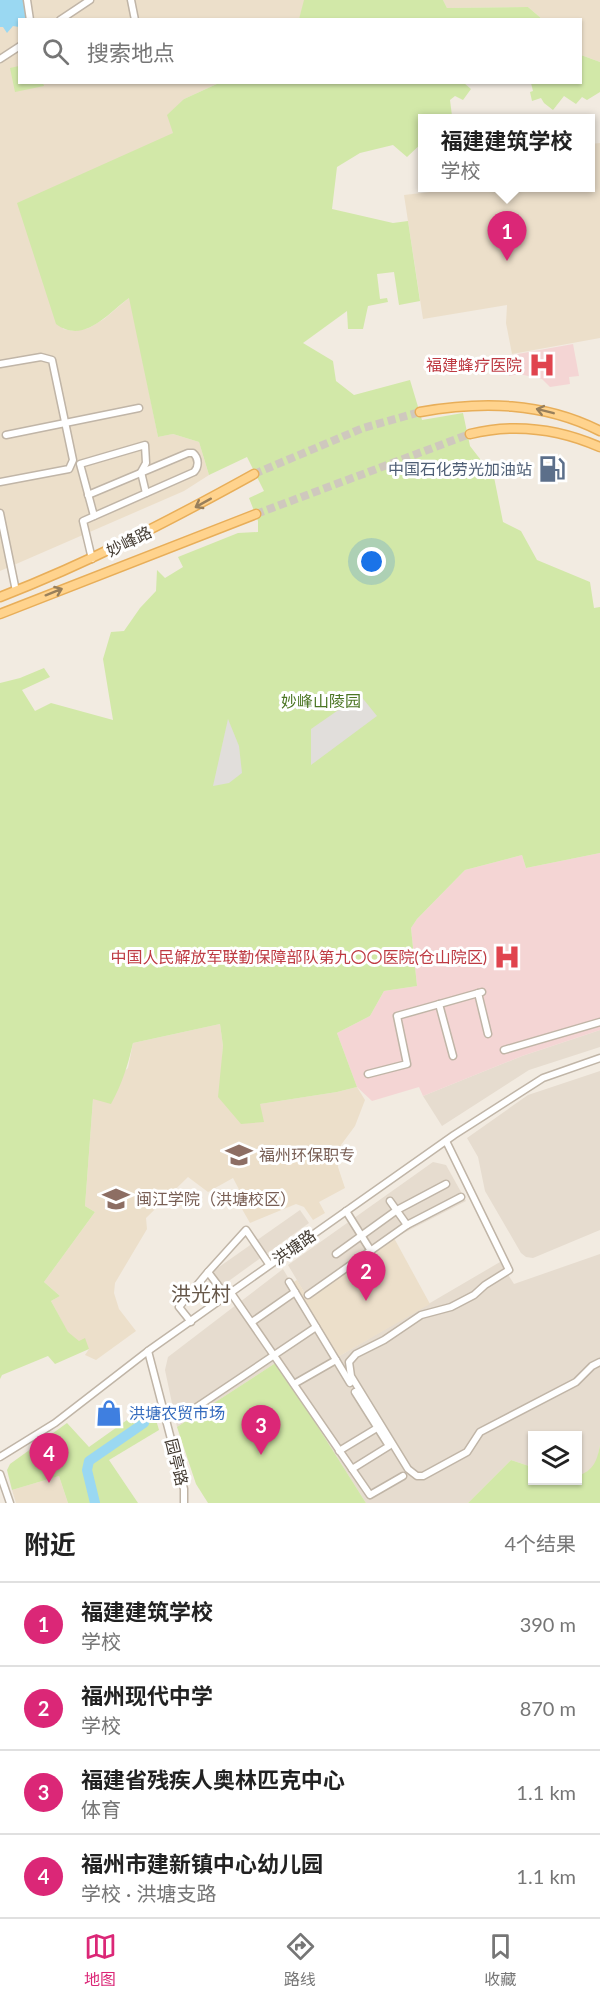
<!DOCTYPE html>
<html lang="zh">
<head>
<meta charset="utf-8">
<style>
  body { margin:0; font-family:Lato,"Noto Sans SC",sans-serif; background:#f6f6f6; color:#222 }
  .controls { position:absolute; right:18px; bottom:18px; display:grid; overflow:hidden; border-radius:0px; box-shadow:0 2px 4px #0004 }
  .controls button { width:54px; height:54px; display:grid; place-items:center; padding:0; border:0; border-bottom:2px solid #e0e0e0; background:#fff; color:#222; font:30px sans-serif }
  .you { position:absolute; left:372px; top:562px; width:21px; height:21px; margin:-15px; border:4px solid #fff; border-radius:50%; background:#1a73e8; box-shadow:0 0 0 9px #1a73e833 }
  .badge { display:grid; place-items:center; width:39px; height:39px; border-radius:50%; background:#db2777; color:#fff; font-size:20px; font-weight:700 }
  .pin { position:absolute; translate:-50% -50px; filter:drop-shadow(0 2px 3px #0008) }
  .pin::after { content:''; position:absolute; top:32px; width:21px; height:18px; background:inherit; clip-path:polygon(0 0,100% 0,50% 100%) }
  .popup { position:absolute; left:418px; top:114px; width:177px; height:78px; box-sizing:border-box; display:grid; place-content:center; border-radius:0px; background:#fff; filter:drop-shadow(0 2px 4px #0005); font-size:20px; white-space:nowrap; color:#767676 }
  .popup b { font-size:22px; color:#222 }
  .popup::after { content:''; position:absolute; left:50%; top:100%; margin-left:-12px; border:12px solid transparent; border-top-color:#fff }
  .list { margin:0; padding:0; list-style:none }
  h2 { display:flex; justify-content:space-between; align-items:center; height:78px; margin:0; padding:0 24px; font-size:26px }
  h2 small { font-size:20px; font-weight:400; color:#767676 }
  .list li { display:grid; grid-template-columns:39px 1fr auto; gap:18px; align-items:center; box-sizing:border-box; height:84px; padding:0 24px; border-top:2px solid #e0e0e0 }
  .list b { display:block; font-size:22px; white-space:nowrap }
  .list p { margin:0; font-size:20px; white-space:nowrap; color:#767676 }
  .list em { font-size:20px; font-style:normal; color:#767676 }
  .icon { flex:none; width:33px; height:33px; fill:none; stroke:currentColor; stroke-width:2; stroke-linecap:round; stroke-linejoin:round }
  .map { position:relative; flex:none; width:600px; height:1503px; overflow:hidden }
  .search { position:absolute; background:#fff; box-shadow:0 2px 4px #0004; left:18px; right:18px; top:18px; height:66px; display:flex; align-items:center; gap:15px; box-sizing:border-box; padding:0 21px; border-radius:0px; color:#767676; font-size:22px }
  .sheet { height:414px; background:#fff }
  nav { display:flex; justify-content:space-around; align-items:center; box-sizing:border-box; height:84px; border-top:2px solid #e0e0e0; background:#fff; font-size:16px; color:#767676 }
  nav a { display:grid; justify-items:center; gap:3px }
  nav .on { color:#db2777 }
  .map>svg:first-child { display:block }
  .residential { fill:#e6dccf }
  .education { fill:#ecdfca }
  .medical { fill:#f4d5d4 }
  .green { fill:#d2e8a8 }
  .parking { fill:#e1dedb }
  .water { fill:#9ad8f2 }
  .lines { fill:none; stroke-linecap:round; stroke-linejoin:round }
  .river { stroke:#9ad8f2; stroke-width:10 }
  .major-tunnel { stroke:#cfc8be; stroke-width:8; stroke-dasharray:8 4; stroke-linecap:butt }
  .minor-casing { stroke:#c0b5a7; stroke-width:9 }
  .major-casing { stroke:#e8ae59; stroke-width:11 }
  .minor { stroke:#fff; stroke-width:6 }
  .major { stroke:#ffd38d; stroke-width:8 }
  .oneway { stroke:#987f5b }
  .labels { text-anchor:middle; stroke-width:6; stroke-linejoin:round; paint-order:stroke }
  .health-label { font-size:16px; fill:#be3a42; stroke:#fff; text-anchor:end }
  .service-label { font-size:16px; fill:#4e5e75; stroke:#fff; text-anchor:end }
  .street-label { font-size:16px; fill:#433b32; stroke:#fff }
  .park-label { font-size:16px; fill:#4c7624; stroke:#fff }
  .education-label { font-size:16px; fill:#785e54; stroke:#fff; text-anchor:start }
  .shop-label { font-size:16px; fill:#366cbe; stroke:#fff; text-anchor:start }
  .quarter-label { font-size:20px; fill:#665749; stroke:#fff }
</style>
</head>
<body>
<div class="map">
<svg width="600" height="1503" viewBox="0 0 600 1503">
  <rect width="100%" height="100%" fill="#f2ebe1"/>
  <g class="residential">
    <path d="M 600,1030 L 600,1047 L 529,1070 L 442,1126 L 423,1096 L 522,1056 Z"/>
    <path d="M 600,1071 L 600,1230 L 533,1258 L 526,1257 L 521,1253 L 485,1191 L 478,1157 L 467,1138 L 528,1095 Z"/>
    <path d="M 433,1162 L 446,1165 L 466,1201 L 394,1238 L 307,1297 L 288,1265 Z"/>
    <path d="M 300,1210 L 309,1223 L 219,1288 L 209,1274 Z"/>
    <path d="M 600,1254 L 600,1445 L 597,1461 L 591,1470 L 584,1474 L 578,1476 L 578,1436 L 532,1436 L 532,1467 L 511,1460 L 468,1503 L 366,1503 L 277,1362 L 177,1427 L 165,1370 L 168,1357 L 283,1269 L 336,1358 L 500,1262 L 514,1284 Z"/>
  </g>
  <g class="education">
    <path d="M 0,0 L 304,0 L 304,5 L 299,19 L 20,20 L 20,82 L 219,83 L 184,99 L 173,133 L 63,329 L 73,331 L 89,328 L 104,319 L 130,297 L 158,437 L 173,434 L 199,442 L 209,475 L 184,491 L 0,571 Z"/>
    <path d="M 443,0 L 600,0 L 600,62 L 581,55 L 580,20 L 542,19 L 528,7 L 447,8 Z"/>
    <path d="M 600,143 L 600,338 L 512,354 L 506,323 L 507,305 L 423,319 L 404,195 L 430,192 L 430,188 L 591,188 L 591,144 Z"/>
    <path d="M 220,1024 L 223,1046 L 222,1064 L 260,1104 L 337,1092 L 357,1087 L 365,1100 L 355,1126 L 341,1145 L 338,1157 L 338,1167 L 345,1188 L 319,1202 L 325,1213 L 313,1220 L 304,1207 L 296,1204 L 250,1223 L 238,1202 L 244,1199 L 233,1178 L 208,1192 L 188,1177 L 146,1218 L 147,1229 L 115,1283 L 114,1293 L 119,1309 L 136,1331 L 96,1360 L 85,1355 L 89,1349 L 68,1333 L 51,1301 L 60,1296 L 44,1282 L 95,1212 L 85,1206 L 93,1099 L 128,1068 L 133,1043 Z"/>
    <path d="M 394,1238 L 430,1304 L 336,1358 L 292,1283 L 297,1280 L 307,1297 Z"/>
    <path d="M 59,1476 L 68,1503 L 16,1503 L 12,1490 Z"/>
  </g>
  <g class="medical">
    <path d="M 573,344 L 579,376 L 569,377 L 570,384 L 550,387 L 542,379 L 519,374 L 509,376 L 506,356 Z"/>
    <path d="M 600,853 L 600,1030 L 522,1056 L 423,1096 L 419,1087 L 372,1101 L 357,1087 L 337,1033 L 370,1016 L 384,991 L 417,986 L 411,928 L 417,919 L 465,870 L 522,855 L 526,868 Z"/>
  </g>
  <g class="green">
    <path d="M 304,0 L 443,0 L 447,8 L 528,7 L 542,19 L 299,19 Z"/>
    <path d="M 581,55 L 600,62 L 600,92 L 587,100 L 582,97 L 576,104 L 564,96 L 553,110 L 544,103 L 541,98 L 532,101 L 530,92 L 533,91 L 531,83 L 580,82 Z"/>
    <path d="M 19,66 L 20,82 L 43,83 L 44,86 L 15,92 L 10,68 Z"/>
    <path d="M 219,83 L 464,83 L 471,89 L 463,100 L 455,96 L 450,100 L 452,116 L 449,118 L 423,118 L 423,142 L 407,157 L 393,145 L 360,153 L 337,167 L 332,209 L 393,223 L 408,221 L 420,301 L 399,305 L 394,272 L 377,274 L 380,299 L 387,298 L 388,302 L 368,306 L 363,329 L 348,329 L 347,311 L 303,343 L 333,361 L 336,381 L 354,395 L 410,380 L 422,420 L 463,413 L 470,446 L 494,477 L 503,522 L 521,531 L 537,560 L 590,582 L 594,608 L 600,607 L 600,853 L 526,868 L 522,855 L 465,870 L 417,919 L 411,928 L 417,986 L 384,991 L 370,1016 L 337,1033 L 357,1087 L 337,1092 L 260,1104 L 264,1122 L 241,1124 L 218,1097 L 223,1046 L 220,1024 L 133,1043 C 128,1065 122,1084 111,1104 L 93,1099 L 85,1206 L 95,1212 L 44,1282 L 60,1296 L 51,1301 L 68,1332 L 79,1341 L 85,1338 L 89,1349 L 55,1364 L 48,1356 L 2,1375 L 0,1379 L 0,683 L 20,678 L 44,668 L 50,677 L 22,690 L 35,711 L 51,703 L 113,720 L 103,659 L 111,632 L 124,631 L 140,608 L 156,591 L 157,570 L 165,578 L 183,567 L 178,557 L 238,533 L 258,532 L 258,521 L 249,498 L 264,491 L 247,457 L 209,475 L 199,442 L 173,434 L 158,437 L 129,298 C 108,313 84,345 56,324 L 17,203 L 173,133 L 167,115 L 184,99 Z"/>
    <path d="M 277,1362 L 366,1503 L 208,1503 L 196,1484 L 177,1427 Z"/>
    <path d="M 151,1403 L 159,1430 L 109,1460 L 138,1503 L 68,1503 L 59,1476 L 12,1490 L 7,1470 L 10,1464 L 67,1423 L 89,1447 Z"/>
    <path d="M 600,1445 L 600,1503 L 468,1503 L 511,1460 L 532,1467 L 532,1480 L 578,1480 L 578,1476 C 594,1470 597,1461 600,1445 Z"/>
  </g>
  <g class="parking">
    <path d="M 360,695 L 377,716 L 311,765 L 311,729 Z"/>
    <path d="M 228,719 L 239,746 L 242,773 L 229,783 L 213,786 Z"/>
  </g>
  <path class="water" d="M 0,0 L 24,0 L 27,19 L 20,20 L 19,27 L 13,26 L 7,33 L 3,27 L 0,27 Z"/>
  <g class="lines">
    <path class="river" d="M 95,1503 L 87,1470 L 89,1461 L 144,1423"/>
    <g class="major-tunnel">
      <path d="M 254,474 L 363,428 L 420,412"/>
      <path d="M 256,514 L 470,434"/>
    </g>
    <defs>
      <g id="minor">
        <path d="M 27,0 L 30,20"/>
        <path d="M 131,0 L 135,20"/>
        <path d="M 60,20 L 90,0"/>
        <path d="M 0,59 L 20,46"/>
        <path d="M 0,364 L 41,357 L 52,360 L 73,460 L 69,469 L 0,482"/>
        <path d="M 6,435 L 139,408"/>
        <path d="M 88,495 L 188,453 L 193,453 C 199,458 199,467 194,472 L 83,521 L 92,559"/>
        <path d="M 0,513 L 16,591"/>
        <path d="M 94,516 L 80,464 L 145,445 L 146,463 L 141,472 L 146,493"/>
        <path d="M 478,993 L 488,1034"/>
        <path d="M 439,1004 L 453,1056"/>
        <path d="M 504,1050 L 600,1022"/>
        <path d="M 368,1074 L 407,1064 L 397,1016 L 482,992"/>
        <path d="M 446,1141 L 509,1270 L 485,1285 L 474,1295 L 451,1307 L 421,1315 L 384,1340 L 356,1354 L 349,1362 L 351,1376 L 408,1469 L 417,1476 L 423,1476 L 467,1452 L 480,1432 L 576,1382 L 592,1366 L 600,1362"/>
        <path d="M 390,1201 L 407,1225"/>
        <path d="M 346,1211 L 371,1251"/>
        <path d="M 336,1254 L 397,1210 L 446,1184"/>
        <path d="M 289,1282 L 350,1383"/>
        <path d="M 231,1293 L 370,1495 L 403,1476"/>
        <path d="M 308,1295 L 407,1225 L 461,1197"/>
        <path d="M 226,1296 L 208,1272 L 246,1230 L 269,1264"/>
        <path d="M 191,1322 L 179,1307 L 208,1272"/>
        <path d="M 252,1322 L 295,1292"/>
        <path d="M 148,1351 L 184,1489 L 184,1503"/>
        <path d="M 294,1384 L 336,1360"/>
        <path d="M 182,1417 L 316,1327"/>
        <path d="M 339,1451 L 377,1428"/>
        <path d="M 0,1457 L 55,1423 L 148,1351 L 454,1135 L 543,1078 L 600,1058"/>
        <path d="M 352,1469 L 389,1446 L 355,1392"/>
        <path d="M 0,1474 L 10,1503"/>
      </g>
      <g id="major">
        <path d="M 420,412 C 482,401 543,402 600,431"/>
        <path d="M 470,434 C 515,423 559,429 600,447"/>
        <path d="M 0,597 C 88,563 171,520 254,474"/>
        <path d="M 0,614 L 256,514"/>
      </g>
    </defs>
    <use href="#minor" class="minor-casing"/>
    <use href="#major" class="major-casing"/>
    <use href="#minor" class="minor"/>
    <use href="#major" class="major"/>
  </g>
  <defs><path id="oneway-shaft" d="M-6 0H5M1.5-3L5.5 0L1.5 3" fill="none" stroke-width="1.6" stroke-linecap="round" stroke-linejoin="round" transform="scale(1.5)"/></defs>
  <g class="oneway">
    <use href="#oneway-shaft" transform="translate(545 411) rotate(-166)"/>
    <use href="#oneway-shaft" transform="translate(203 503) rotate(151)"/>
    <use href="#oneway-shaft" transform="translate(54 592) rotate(-22)"/>
  </g>
  <defs>
    <symbol id="hospital-bare" viewBox="-9 -9 18 18"><path d="M-5-5h3v3.5h4V-5h3V5h-3V1.5h-4V5h-3Z" fill="#e0444e" stroke="#fff" stroke-width="2.5" paint-order="stroke"/></symbol>
    <symbol id="fuel-bare" viewBox="-9 -9 18 18"><path d="M-5.5-6h7V0h2V4h1.3V-2.5L3-4.5l.8-.8L6-3V5H2.5V1h-1V6h-7ZM-4.2-4.7v3.2H.2V-4.7Z" fill="#5c6f8a" stroke="#fff" stroke-width="2.5" paint-order="stroke"/></symbol>
    <symbol id="university-bare" viewBox="-9 -9 18 18"><path d="M0-5L7-2L0 1L-7-2ZM-4 1L0 2.5L4 1V4Q0 6-4 4Z" fill="#8d6e63" stroke="#fff" stroke-width="2.5" paint-order="stroke"/></symbol>
    <symbol id="shop-bare" viewBox="-9 -9 18 18"><path d="M-5-2.5h2.3a2.7 3.5 0 0 1 5.4 0H5L5.5 6h-11ZM-1.5-2.5h3a1.5 2.3 0 0 0-3 0Z" fill="#3f7fe0" stroke="#fff" stroke-width="2.5" paint-order="stroke"/></symbol>
  </defs>
  <g fill-rule="evenodd">
    <use href="#hospital-bare" x="523" y="346" width="38" height="38"/>
    <use href="#fuel-bare" x="533" y="450" width="38" height="38"/>
    <use href="#hospital-bare" x="488" y="938" width="38" height="38"/>
    <use href="#university-bare" x="220" y="1136" width="38" height="38"/>
    <use href="#university-bare" x="97" y="1180" width="38" height="38"/>
    <use href="#shop-bare" x="90" y="1394" width="38" height="38"/>
  </g>
  <g class="labels">
    <g class="health-label">
      <text x="522" y="371">福建蜂疗医院</text>
      <text x="487" y="963">中国人民解放军联勤保障部队第九〇〇医院(仓山院区)</text>
    </g>
    <g class="service-label">
      <text x="532" y="475">中国石化劳光加油站</text>
    </g>
    <g class="street-label">
      <text transform="translate(129 541) rotate(-26)" y="6">妙峰路</text>
      <text transform="translate(294 1247) rotate(-35)" y="6">洪塘路</text>
      <text transform="translate(177 1462) rotate(76)" y="6">园亭路</text>
    </g>
    <g class="park-label">
      <text x="321" y="707">妙峰山陵园</text>
    </g>
    <g class="education-label">
      <text x="259" y="1161">福州环保职专</text>
      <text x="136" y="1205">闽江学院（洪塘校区）</text>
    </g>
    <g class="shop-label">
      <text x="129" y="1419">洪塘农贸市场</text>
    </g>
    <g class="quarter-label">
      <text x="201" y="1301">洪光村</text>
    </g>
  </g>
</svg>
<div class="controls">
<button><svg class="icon" aria-label="layers" viewBox="0 0 24 24"><path d="M12 4l9 5-9 5-9-5zM3 14l9 5 9-5"/></svg></button>
</div>
<div class="you"></div>
<div class="pin badge" style="left:507px;top:261px">1</div>
<div class="popup"><b>福建建筑学校</b>学校</div>
<div class="pin badge" style="left:366px;top:1301px">2</div>
<div class="pin badge" style="left:261px;top:1455px">3</div>
<div class="pin badge" style="left:49px;top:1483px">4</div>
<div class="search"><svg class="icon" aria-label="search" viewBox="0 0 24 24"><circle cx="10" cy="10" r="6"/><path d="M15 15l6 6"/></svg>搜索地点</div>
</div>
<section class="sheet">
<h2>附近<small>4个结果</small></h2>
<ul class="list">
<li><span class="badge">1</span><div><b>福建建筑学校</b><p>学校</p></div><em>390 m</em></li>
<li><span class="badge">2</span><div><b>福州现代中学</b><p>学校</p></div><em>870 m</em></li>
<li><span class="badge">3</span><div><b>福建省残疾人奥林匹克中心</b><p>体育</p></div><em>1.1 km</em></li>
<li><span class="badge">4</span><div><b>福州市建新镇中心幼儿园</b><p>学校 · 洪塘支路</p></div><em>1.1 km</em></li>
</ul>
</section>
<nav>
<a class="on"><svg class="icon" aria-label="map" viewBox="0 0 24 24"><path d="M3 6l6-2 6 2 6-2v14l-6 2-6-2-6 2zM9 4v14M15 6v14"/></svg>地图</a>
<a><svg class="icon" aria-label="directions" viewBox="0 0 24 24"><path d="M12 3l9 9-9 9-9-9zM9 14v-3h6M13 9l2 2-2 2"/></svg>路线</a>
<a><svg class="icon" aria-label="saved" viewBox="0 0 24 24"><path d="M7 4h10v16l-5-4-5 4z"/></svg>收藏</a>
</nav>
</body>
</html>
